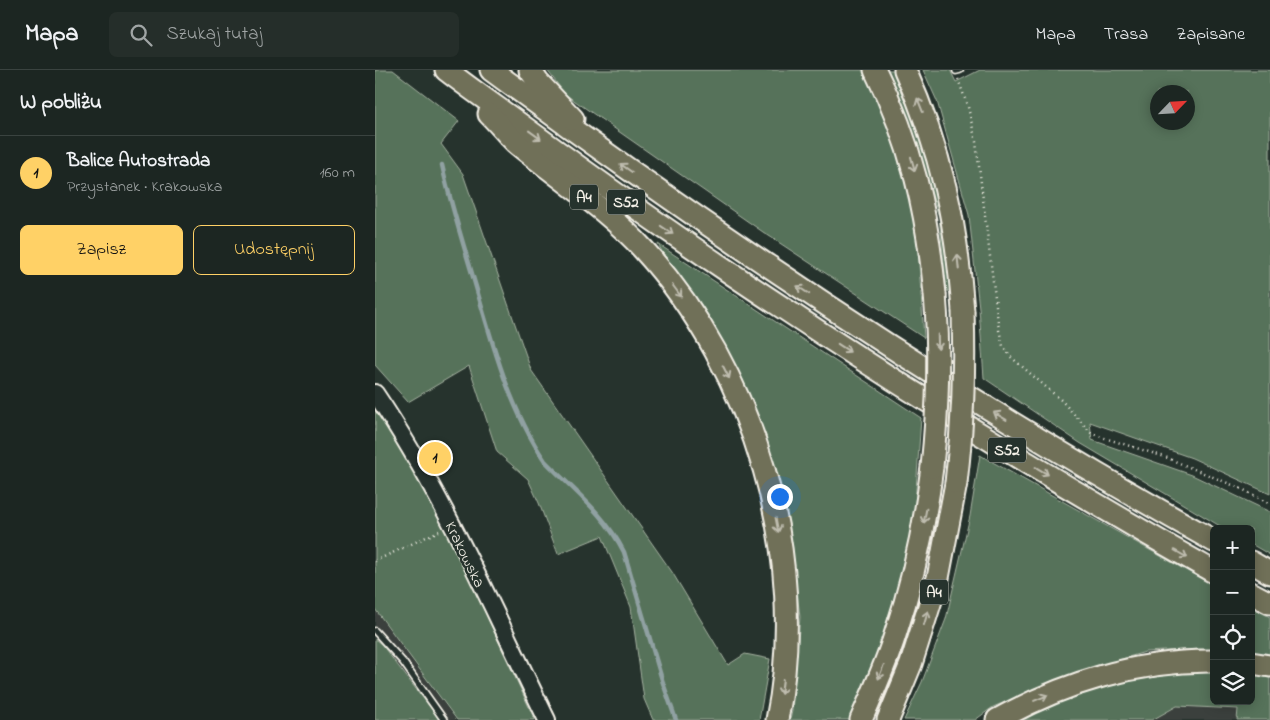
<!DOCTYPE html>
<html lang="pl">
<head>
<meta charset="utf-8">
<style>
  body { margin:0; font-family:"Indie Flower",sans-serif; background:#252e2a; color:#f1f3f6 }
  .controls { position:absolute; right:15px; bottom:15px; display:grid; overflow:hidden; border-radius:8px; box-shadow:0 2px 12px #0003 }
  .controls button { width:45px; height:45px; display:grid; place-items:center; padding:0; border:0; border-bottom:1px solid #3a4340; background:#1c2622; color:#f1f3f6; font:25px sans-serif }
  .compass { position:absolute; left:775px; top:15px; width:45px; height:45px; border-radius:50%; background:#1c2622; box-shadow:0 2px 12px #0003; rotate:65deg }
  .you { position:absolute; left:404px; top:426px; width:18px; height:18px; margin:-12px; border:4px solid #fff; border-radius:50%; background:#1a73e8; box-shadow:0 0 0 8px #1a73e833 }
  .badge { display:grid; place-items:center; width:32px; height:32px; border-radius:50%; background:#ffd166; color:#111; font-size:16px; font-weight:700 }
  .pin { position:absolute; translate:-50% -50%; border:2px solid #fff; box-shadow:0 1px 5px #0006 }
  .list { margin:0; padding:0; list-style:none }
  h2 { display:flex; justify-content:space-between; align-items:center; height:65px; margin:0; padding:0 20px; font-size:21px }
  h2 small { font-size:16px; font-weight:400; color:#a0a5a5 }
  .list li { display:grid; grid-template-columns:32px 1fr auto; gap:15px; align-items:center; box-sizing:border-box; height:75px; padding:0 20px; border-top:1px solid #3a4340 }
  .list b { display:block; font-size:19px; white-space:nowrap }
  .list p { margin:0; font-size:16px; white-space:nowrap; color:#a0a5a5 }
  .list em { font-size:16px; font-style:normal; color:#a0a5a5 }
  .actions { display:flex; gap:10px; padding:15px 20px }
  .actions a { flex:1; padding:11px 0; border:1px solid #ffd166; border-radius:8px; text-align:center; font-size:18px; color:#ffd166 }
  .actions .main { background:#ffd166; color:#111 }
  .icon { flex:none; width:28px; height:28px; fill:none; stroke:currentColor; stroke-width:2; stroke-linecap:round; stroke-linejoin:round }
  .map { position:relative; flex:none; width:895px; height:650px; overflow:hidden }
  header { display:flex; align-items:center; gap:30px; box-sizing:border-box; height:70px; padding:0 25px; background:#1c2622; border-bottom:1px solid #3a4340 }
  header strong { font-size:24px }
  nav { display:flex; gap:28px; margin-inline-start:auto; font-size:18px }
  .search { width:350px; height:45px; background:#252e2a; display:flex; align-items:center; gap:12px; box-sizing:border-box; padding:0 18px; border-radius:8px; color:#a0a5a5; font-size:19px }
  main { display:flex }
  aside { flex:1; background:#1c2622 }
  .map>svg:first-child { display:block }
  .built { fill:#3a403c }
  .green { fill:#56725a; stroke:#a5b2a1; fill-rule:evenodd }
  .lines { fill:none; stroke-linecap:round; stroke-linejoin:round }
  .stream { stroke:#90a1a2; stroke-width:4.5 }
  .lane-casing { stroke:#f4f1e8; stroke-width:9 }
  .secondary-casing { stroke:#f4f1e8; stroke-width:20 }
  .highway-casing { stroke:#f4f1e8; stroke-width:25 }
  .path { stroke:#f4f1e8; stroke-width:2.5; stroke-dasharray:1 4; stroke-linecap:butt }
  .lane { stroke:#26332d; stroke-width:5.5 }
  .secondary { stroke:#26332d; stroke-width:16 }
  .highway { stroke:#706f59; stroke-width:21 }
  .highway-bridge-casing { stroke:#f4f1e8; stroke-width:25; stroke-linecap:butt }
  .highway-bridge { stroke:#706f59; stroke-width:21 }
  .oneway { stroke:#bfbdaf }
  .labels { text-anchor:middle; stroke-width:5; stroke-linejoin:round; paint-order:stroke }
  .shield { fill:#26332d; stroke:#b6b8b0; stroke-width:1 }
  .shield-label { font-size:15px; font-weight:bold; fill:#f4f1e8 }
  .street-label { font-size:16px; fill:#f4f1e8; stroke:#26332d }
</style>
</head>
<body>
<header>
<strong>Mapa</strong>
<div class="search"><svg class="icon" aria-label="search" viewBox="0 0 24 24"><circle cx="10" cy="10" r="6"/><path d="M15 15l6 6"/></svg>Szukaj tutaj</div>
<nav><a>Mapa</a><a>Trasa</a><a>Zapisane</a></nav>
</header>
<main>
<aside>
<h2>W pobliżu<small></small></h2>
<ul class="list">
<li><span class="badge">1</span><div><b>Balice Autostrada</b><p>Przystanek · Krakowska</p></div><em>160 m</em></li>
</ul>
<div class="actions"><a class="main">Zapisz</a><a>Udostępnij</a></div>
</aside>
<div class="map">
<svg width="895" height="650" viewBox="0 0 895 650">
  <rect width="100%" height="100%" fill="#26332d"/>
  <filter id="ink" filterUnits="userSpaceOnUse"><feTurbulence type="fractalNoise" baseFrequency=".02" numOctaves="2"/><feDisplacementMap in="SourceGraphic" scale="10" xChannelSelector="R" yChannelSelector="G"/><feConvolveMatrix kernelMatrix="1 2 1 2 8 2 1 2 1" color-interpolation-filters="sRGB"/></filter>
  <g filter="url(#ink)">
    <g class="built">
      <path d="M 0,540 L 81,650 L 0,650 Z"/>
      <path d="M 802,636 L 864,639 L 862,650 L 777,650 Z"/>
    </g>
    <g class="green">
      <path d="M 0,0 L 18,0 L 84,51 L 66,74 L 88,104 L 156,300 L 297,502 L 353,595 L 370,584 L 395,589 L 384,650 L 278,650 L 269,629 L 256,537 L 227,466 L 183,484 L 164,433 L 153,409 L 122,382 L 94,296 L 33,332 L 0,295 Z"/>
      <path d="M 172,0 L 491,0 L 527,86 L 541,150 L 549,268 L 388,162 L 190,24 Z"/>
      <path d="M 512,0 L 519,0 L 549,71 L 564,136 L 576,221 L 572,221 L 564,147 L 529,37 Z"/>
      <path d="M 548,0 L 575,0 L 581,12 L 605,0 L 895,0 L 895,424 L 817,388 L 715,352 L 717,370 L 817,405 L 895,442 L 895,485 L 876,474 L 876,459 L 850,459 L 705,373 L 609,308 L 604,238 L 594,145 L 562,31 ZM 812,22 L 812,52 L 782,52 L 782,22 Z"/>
      <path d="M 283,174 L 546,348 L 539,449 L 516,556 L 477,650 L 415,650 L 417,641 L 425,547 L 416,473 L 403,407 L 368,310 L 328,237 L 289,185 Z"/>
      <path d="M 0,336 L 62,439 L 160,650 L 82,650 L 0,539 Z"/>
      <path d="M 605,385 L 839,516 L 839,580 L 826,579 L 770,582 L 697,604 L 618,637 L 600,650 L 529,650 L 547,612 L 571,549 L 595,446 Z"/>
      <path d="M 876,537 L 895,547 L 895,586 L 876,584 Z"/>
      <path d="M 0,569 L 7,575 L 65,650 L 0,650 Z"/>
      <path d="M 839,600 L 839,631 L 876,631 L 876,601 L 895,605 L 895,650 L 862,650 L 863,639 L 802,636 L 777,650 L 640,650 L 719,619 L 778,604 Z"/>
    </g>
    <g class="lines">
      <path class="stream" d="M 67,95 C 76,136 89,176 101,217 C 118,276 135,339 170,391 C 199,421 230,444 249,482 L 288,613 L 301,650"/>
      <defs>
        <g id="lane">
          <path d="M 581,1 L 585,0"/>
          <path d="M 0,561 L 28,592 L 69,650"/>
        </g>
        <path id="secondary" d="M 0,323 C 69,425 118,540 172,650"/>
        <g id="highway">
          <path d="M 71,0 C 98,21 126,40 153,60 C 221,110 290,159 360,206 C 516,311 676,410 839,502"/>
          <path d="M 116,0 C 348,171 587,331 839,471"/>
          <path d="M 155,0 L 163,12 L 198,49"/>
          <path d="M 500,0 C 537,74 552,142 560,224"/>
          <path d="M 530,0 C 566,80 582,154 588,241"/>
          <path d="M 114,44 C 123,53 131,63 140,72 C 150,81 162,89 173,98 C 205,123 240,148 268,179 C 379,301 435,487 402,650"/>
          <path d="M 876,492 L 895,503"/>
          <path d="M 876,523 L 895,533"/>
          <path d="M 876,593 L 895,596"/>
          <path d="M 486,650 C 498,622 511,594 520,565 C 538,511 550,454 557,397"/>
          <path d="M 513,650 L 536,594 L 563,508 L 581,413"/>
          <path d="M 622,650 C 688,613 763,590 839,591"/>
        </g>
      </defs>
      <use href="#lane" class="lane-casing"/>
      <use href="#secondary" class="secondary-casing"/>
      <use href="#highway" class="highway-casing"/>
      <g class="path">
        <path d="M 583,9 L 593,37 L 601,72 L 624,260 L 628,276 L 636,287 L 686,330 L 717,364 L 790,387 L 867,419 L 895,434"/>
        <path d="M 0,491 L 64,461"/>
      </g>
      <use href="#lane" class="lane"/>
      <use href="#secondary" class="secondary"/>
      <use href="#highway" class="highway"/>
      <defs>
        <g id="highway-bridge">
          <path d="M 557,397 C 563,339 565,282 560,224"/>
          <path d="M 581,413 C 588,355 590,299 588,241"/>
        </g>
      </defs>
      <use href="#highway-bridge" class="highway-bridge-casing"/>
      <use href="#highway-bridge" class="highway-bridge"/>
    </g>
    <defs><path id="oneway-shaft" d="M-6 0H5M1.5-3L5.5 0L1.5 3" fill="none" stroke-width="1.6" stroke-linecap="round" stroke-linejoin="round" transform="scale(1.25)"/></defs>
    <g class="oneway">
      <use href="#oneway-shaft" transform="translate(545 35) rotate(-112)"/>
      <use href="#oneway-shaft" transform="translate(160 65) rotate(36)"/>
      <use href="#oneway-shaft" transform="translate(538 94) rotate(74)"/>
      <use href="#oneway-shaft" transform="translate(251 98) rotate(-145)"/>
      <use href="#oneway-shaft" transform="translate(292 160) rotate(34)"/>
      <use href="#oneway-shaft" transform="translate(583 192) rotate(-96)"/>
      <use href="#oneway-shaft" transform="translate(428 220) rotate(-146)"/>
      <use href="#oneway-shaft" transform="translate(302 221) rotate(53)"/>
      <use href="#oneway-shaft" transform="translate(563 272) rotate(88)"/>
      <use href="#oneway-shaft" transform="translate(469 278) rotate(33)"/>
      <use href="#oneway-shaft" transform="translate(351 302) rotate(63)"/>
      <use href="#oneway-shaft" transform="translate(625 346) rotate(-149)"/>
      <use href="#oneway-shaft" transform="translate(667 401) rotate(31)"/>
      <use href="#oneway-shaft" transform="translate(550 446) rotate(101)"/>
      <use href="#oneway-shaft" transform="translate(402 455) rotate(79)"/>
      <use href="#oneway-shaft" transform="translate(806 484) rotate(30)"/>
      <use href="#oneway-shaft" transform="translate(551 548) rotate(-73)"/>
      <use href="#oneway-shaft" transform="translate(506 602) rotate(111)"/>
      <use href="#oneway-shaft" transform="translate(407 617) rotate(97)"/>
      <use href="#oneway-shaft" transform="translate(666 628) rotate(-23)"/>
    </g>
  </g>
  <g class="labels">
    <g class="shield">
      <rect x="195" y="114.5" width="28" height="25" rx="4"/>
      <rect x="232" y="119.5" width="38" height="25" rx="4"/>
      <rect x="613" y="367.5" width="38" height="25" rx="4"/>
      <rect x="545" y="509.5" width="28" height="25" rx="4"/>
    </g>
    <g class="shield-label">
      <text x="209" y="132">A4</text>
      <text x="251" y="137">S52</text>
      <text x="632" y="385">S52</text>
      <text x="559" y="527">A4</text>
    </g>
    <g class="street-label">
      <text transform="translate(91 484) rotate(64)" y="6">Krakowska</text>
    </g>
  </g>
</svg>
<div class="controls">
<button>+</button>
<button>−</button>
<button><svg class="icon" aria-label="locate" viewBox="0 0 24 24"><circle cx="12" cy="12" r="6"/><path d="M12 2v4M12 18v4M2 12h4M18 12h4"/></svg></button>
<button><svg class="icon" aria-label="layers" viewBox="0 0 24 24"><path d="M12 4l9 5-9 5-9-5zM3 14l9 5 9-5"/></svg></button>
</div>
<svg class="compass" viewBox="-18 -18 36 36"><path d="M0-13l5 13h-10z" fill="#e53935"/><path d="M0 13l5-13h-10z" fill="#a0a5a5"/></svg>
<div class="you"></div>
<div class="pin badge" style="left:60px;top:388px">1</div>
</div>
</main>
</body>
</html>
